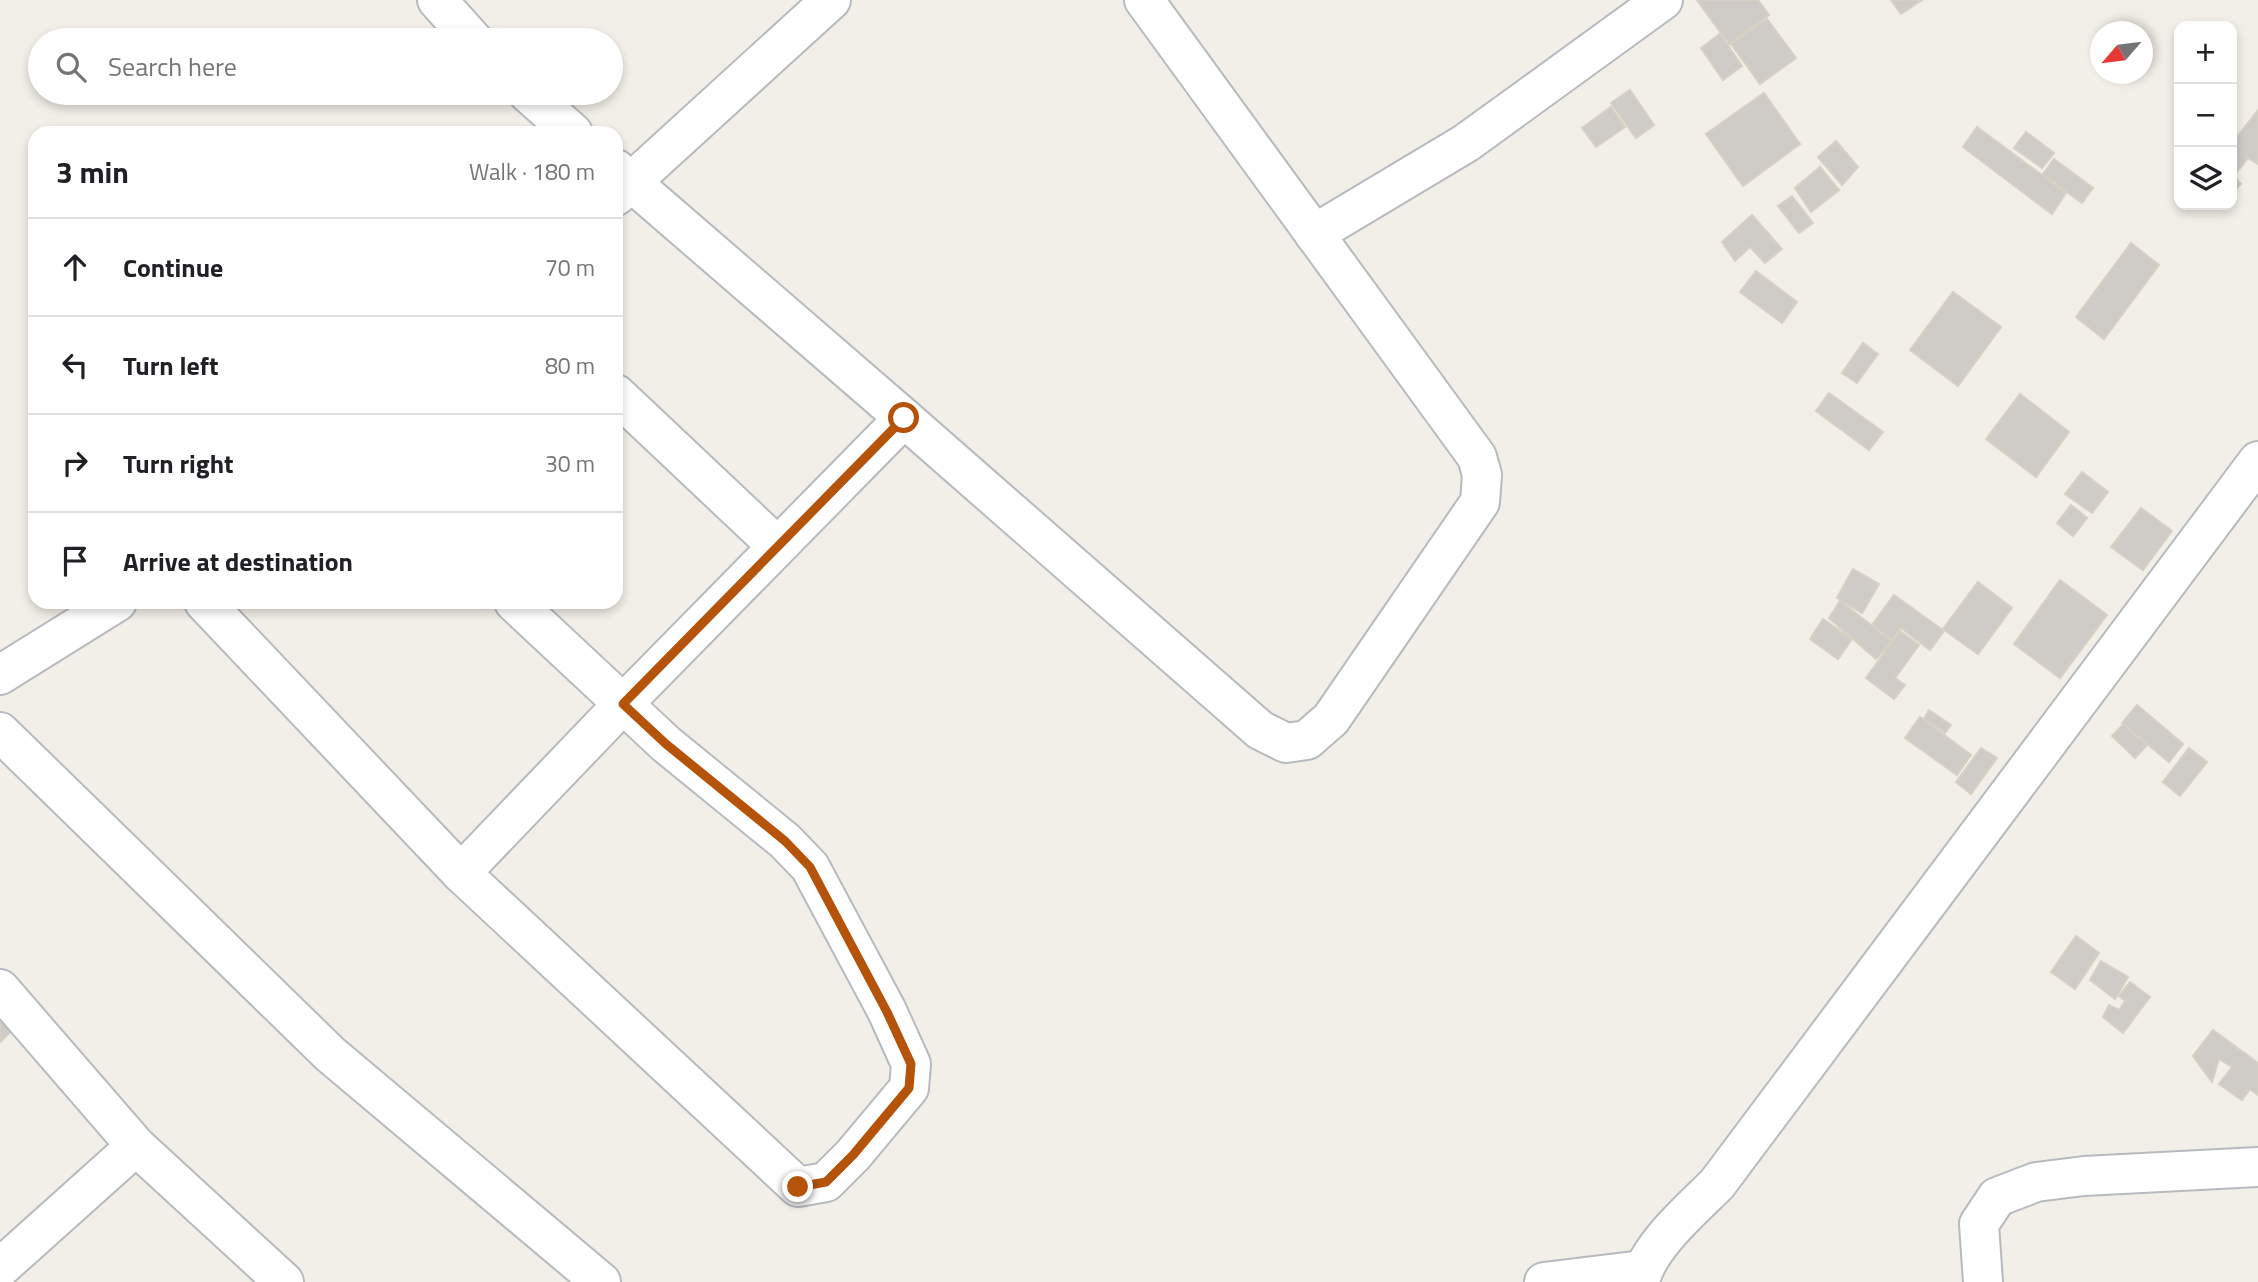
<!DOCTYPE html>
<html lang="en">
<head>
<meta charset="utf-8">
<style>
  body { margin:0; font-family:"Titillium Web",sans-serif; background:#f2f2f2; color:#202124 }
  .controls { position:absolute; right:21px; top:21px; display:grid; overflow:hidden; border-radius:14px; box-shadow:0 4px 10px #0003 }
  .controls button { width:63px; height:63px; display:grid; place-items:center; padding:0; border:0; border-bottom:2px solid #e0e0e0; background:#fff; color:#202124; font:35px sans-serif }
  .compass { position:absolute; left:2090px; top:21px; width:63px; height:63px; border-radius:50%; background:#fff; box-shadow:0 4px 10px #0003; rotate:242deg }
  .stop { position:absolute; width:21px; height:21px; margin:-16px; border:5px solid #b45309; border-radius:50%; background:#fff }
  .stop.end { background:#b45309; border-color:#fff; box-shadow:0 2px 7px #0008 }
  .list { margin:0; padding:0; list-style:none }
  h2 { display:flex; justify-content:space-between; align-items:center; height:91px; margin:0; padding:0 28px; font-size:30px }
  h2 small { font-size:23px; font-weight:400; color:#757577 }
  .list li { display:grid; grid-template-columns:46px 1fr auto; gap:21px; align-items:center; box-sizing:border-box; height:98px; padding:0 28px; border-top:2px solid #e0e0e0 }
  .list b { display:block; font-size:26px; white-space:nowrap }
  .list em { font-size:23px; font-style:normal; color:#757577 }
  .icon { flex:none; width:38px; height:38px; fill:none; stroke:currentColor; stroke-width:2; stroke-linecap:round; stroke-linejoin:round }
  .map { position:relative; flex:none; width:2258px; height:1282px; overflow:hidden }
  .search { position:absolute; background:#fff; box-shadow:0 4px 10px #0003; left:28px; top:28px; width:595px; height:77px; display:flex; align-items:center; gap:18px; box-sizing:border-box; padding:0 24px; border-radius:38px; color:#757577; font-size:26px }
  .panel { position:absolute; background:#fff; box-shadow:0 4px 10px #0003; left:28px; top:126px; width:595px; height:483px; border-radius:21px }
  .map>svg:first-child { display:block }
  .building { fill:#cfcbc6; stroke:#d7d0c4; stroke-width:2 }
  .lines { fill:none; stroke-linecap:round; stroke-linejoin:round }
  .minor-casing { stroke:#b7babe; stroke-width:42 }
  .minor { stroke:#fff; stroke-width:38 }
  .route { stroke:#b45309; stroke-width:9 }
</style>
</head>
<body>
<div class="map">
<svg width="2258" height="1282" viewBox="0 0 2258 1282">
  <rect width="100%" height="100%" fill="#f1efe7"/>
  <g class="building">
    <path d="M 1697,0 L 1758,0 L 1769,15 L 1729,44 Z"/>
    <path d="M 1891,0 L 1922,0 L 1901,14 Z"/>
    <path d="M 1767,19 L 1796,58 L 1760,84 L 1731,44 Z"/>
    <path d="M 1720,34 L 1742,66 L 1723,80 L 1701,48 Z"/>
    <path d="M 1630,90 L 1654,125 L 1636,138 L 1611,103 Z"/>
    <path d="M 1764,93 L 1800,144 L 1743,186 L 1706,134 Z"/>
    <path d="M 1611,107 L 1625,127 L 1596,147 L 1582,128 Z"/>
    <path d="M 2258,110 L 2258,164 L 2248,158 L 2234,176 L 2241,184 L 2232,193 L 2232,143 Z"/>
    <path d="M 1977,127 L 2066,193 L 2052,214 L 1963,147 Z"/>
    <path d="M 2026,132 L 2054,153 L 2042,168 L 2014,148 Z"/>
    <path d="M 1836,141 L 1858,167 L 1842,185 L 1818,157 Z"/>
    <path d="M 2054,159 L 2093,188 L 2082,203 L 2043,174 Z"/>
    <path d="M 1820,167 L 1839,190 L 1811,212 L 1795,188 Z"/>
    <path d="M 1792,196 L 1813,223 L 1799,233 L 1778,206 Z"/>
    <path d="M 1752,215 L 1782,249 L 1765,263 L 1750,247 L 1735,261 L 1722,242 Z"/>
    <path d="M 2131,243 L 2159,265 L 2104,339 L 2076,317 Z"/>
    <path d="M 1756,271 L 1797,302 L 1782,323 L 1740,292 Z"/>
    <path d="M 1953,292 L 2001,327 L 1958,386 L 1910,350 Z"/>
    <path d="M 1863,343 L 1878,354 L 1857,383 L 1842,373 Z"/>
    <path d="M 1829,393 L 1883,432 L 1869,450 L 1816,411 Z"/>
    <path d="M 2020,394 L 2069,432 L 2036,477 L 1986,439 Z"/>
    <path d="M 2082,472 L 2108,492 L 2092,513 L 2065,494 Z"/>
    <path d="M 2071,505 L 2087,518 L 2073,536 L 2057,523 Z"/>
    <path d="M 2141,508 L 2172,531 L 2143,570 L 2111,547 Z"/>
    <path d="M 1853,569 L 1879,584 L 1862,613 L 1837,598 Z"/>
    <path d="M 2060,580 L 2107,615 L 2060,678 L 2014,644 Z"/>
    <path d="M 1978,582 L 2012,608 L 1978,654 L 1943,629 Z"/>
    <path d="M 1894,595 L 1944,631 L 1930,650 L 1901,628 L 1892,640 L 1872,625 Z"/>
    <path d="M 1840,601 L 1892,641 L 1876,659 L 1829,618 Z"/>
    <path d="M 1823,619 L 1852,639 L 1838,659 L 1810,639 Z"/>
    <path d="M 1900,631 L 1919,645 L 1895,678 L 1905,685 L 1894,699 L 1866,678 Z"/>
    <path d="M 2137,705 L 2183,744 L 2169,762 L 2122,723 Z"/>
    <path d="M 1929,710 L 1951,725 L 1945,733 L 1924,719 Z"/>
    <path d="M 1920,717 L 1971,755 L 1957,775 L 1905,738 Z"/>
    <path d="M 2124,724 L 2147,745 L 2135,758 L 2112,736 Z"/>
    <path d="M 1981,748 L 1997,758 L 1971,794 L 1956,782 Z"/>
    <path d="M 2189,748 L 2207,762 L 2180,796 L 2163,782 Z"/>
    <path d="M 2076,936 L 2099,953 L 2075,989 L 2051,972 Z"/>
    <path d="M 2101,961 L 2128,977 L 2115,999 L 2090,980 Z"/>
    <path d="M 2130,982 L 2150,997 L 2123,1033 L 2103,1017 L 2109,1005 L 2119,1010 L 2125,1001 L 2119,996 Z"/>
    <path d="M 0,1004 L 19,1024 L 0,1042 Z"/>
    <path d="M 2213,1030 L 2258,1063 L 2258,1095 L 2250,1089 L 2242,1100 L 2219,1084 L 2232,1067 L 2219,1059 L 2212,1082 L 2193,1056 Z"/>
  </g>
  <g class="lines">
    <defs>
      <g id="minor">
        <path d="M 437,0 L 473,40"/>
        <path d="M 528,93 L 573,133"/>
        <path d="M 616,169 L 904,418 L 1260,730 L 1286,743 L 1307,740 L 1331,719 L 1480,502 L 1482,475 L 1477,457 L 1144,0"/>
        <path d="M 616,196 L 831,0"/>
        <path d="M 1314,234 L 1466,143 L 1663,0"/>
        <path d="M 616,394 L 777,546"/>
        <path d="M 204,602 L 461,873 L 798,1187 L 826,1182 L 853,1155 L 909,1088 L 911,1064 L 887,1011 L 810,867 L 785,841 L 666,744 L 514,602"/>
        <path d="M 0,675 L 117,602"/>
        <path d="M 0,732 L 330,1054 L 601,1282"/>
        <path d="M 461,873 L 623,704 L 904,418"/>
        <path d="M 0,989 L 136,1146 L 284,1282"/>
        <path d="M 0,1268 L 136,1146"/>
        <path d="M 1544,1282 L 1642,1270"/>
        <path d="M 1640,1282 C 1647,1247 1692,1209 1717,1184 L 2258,461"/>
        <path d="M 1983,1282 L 1979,1224 L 1997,1197 L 2036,1182 L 2084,1176 L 2258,1167"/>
      </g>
    </defs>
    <use href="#minor" class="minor-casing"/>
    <use href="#minor" class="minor"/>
  </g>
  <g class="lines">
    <path class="route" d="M 798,1187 L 826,1182 L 853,1155 L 909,1088 L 911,1064 L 887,1012 L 810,867 L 785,841 L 666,744 L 623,704 L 904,418"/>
  </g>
</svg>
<div class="controls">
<button>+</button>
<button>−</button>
<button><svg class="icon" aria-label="layers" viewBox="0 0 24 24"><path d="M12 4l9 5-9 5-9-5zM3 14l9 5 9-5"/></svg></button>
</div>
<svg class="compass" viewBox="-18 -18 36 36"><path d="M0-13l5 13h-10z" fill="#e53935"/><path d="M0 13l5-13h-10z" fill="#757577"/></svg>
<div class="stop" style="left:904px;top:418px"></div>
<div class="stop end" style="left:798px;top:1187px"></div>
<div class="search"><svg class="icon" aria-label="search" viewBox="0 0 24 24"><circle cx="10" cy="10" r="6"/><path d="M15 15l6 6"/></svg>Search here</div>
<section class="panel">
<h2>3 min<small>Walk · 180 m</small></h2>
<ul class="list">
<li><svg class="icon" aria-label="ahead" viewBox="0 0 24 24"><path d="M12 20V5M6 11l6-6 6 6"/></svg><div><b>Continue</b></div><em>70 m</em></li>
<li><svg class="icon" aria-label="left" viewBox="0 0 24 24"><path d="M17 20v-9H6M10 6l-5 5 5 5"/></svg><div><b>Turn left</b></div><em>80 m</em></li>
<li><svg class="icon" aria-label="right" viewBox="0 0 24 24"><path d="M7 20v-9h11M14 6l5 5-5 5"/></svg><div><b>Turn right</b></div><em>30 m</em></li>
<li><svg class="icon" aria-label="arrive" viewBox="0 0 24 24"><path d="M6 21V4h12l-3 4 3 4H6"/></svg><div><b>Arrive at destination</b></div></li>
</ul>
</section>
</div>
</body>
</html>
